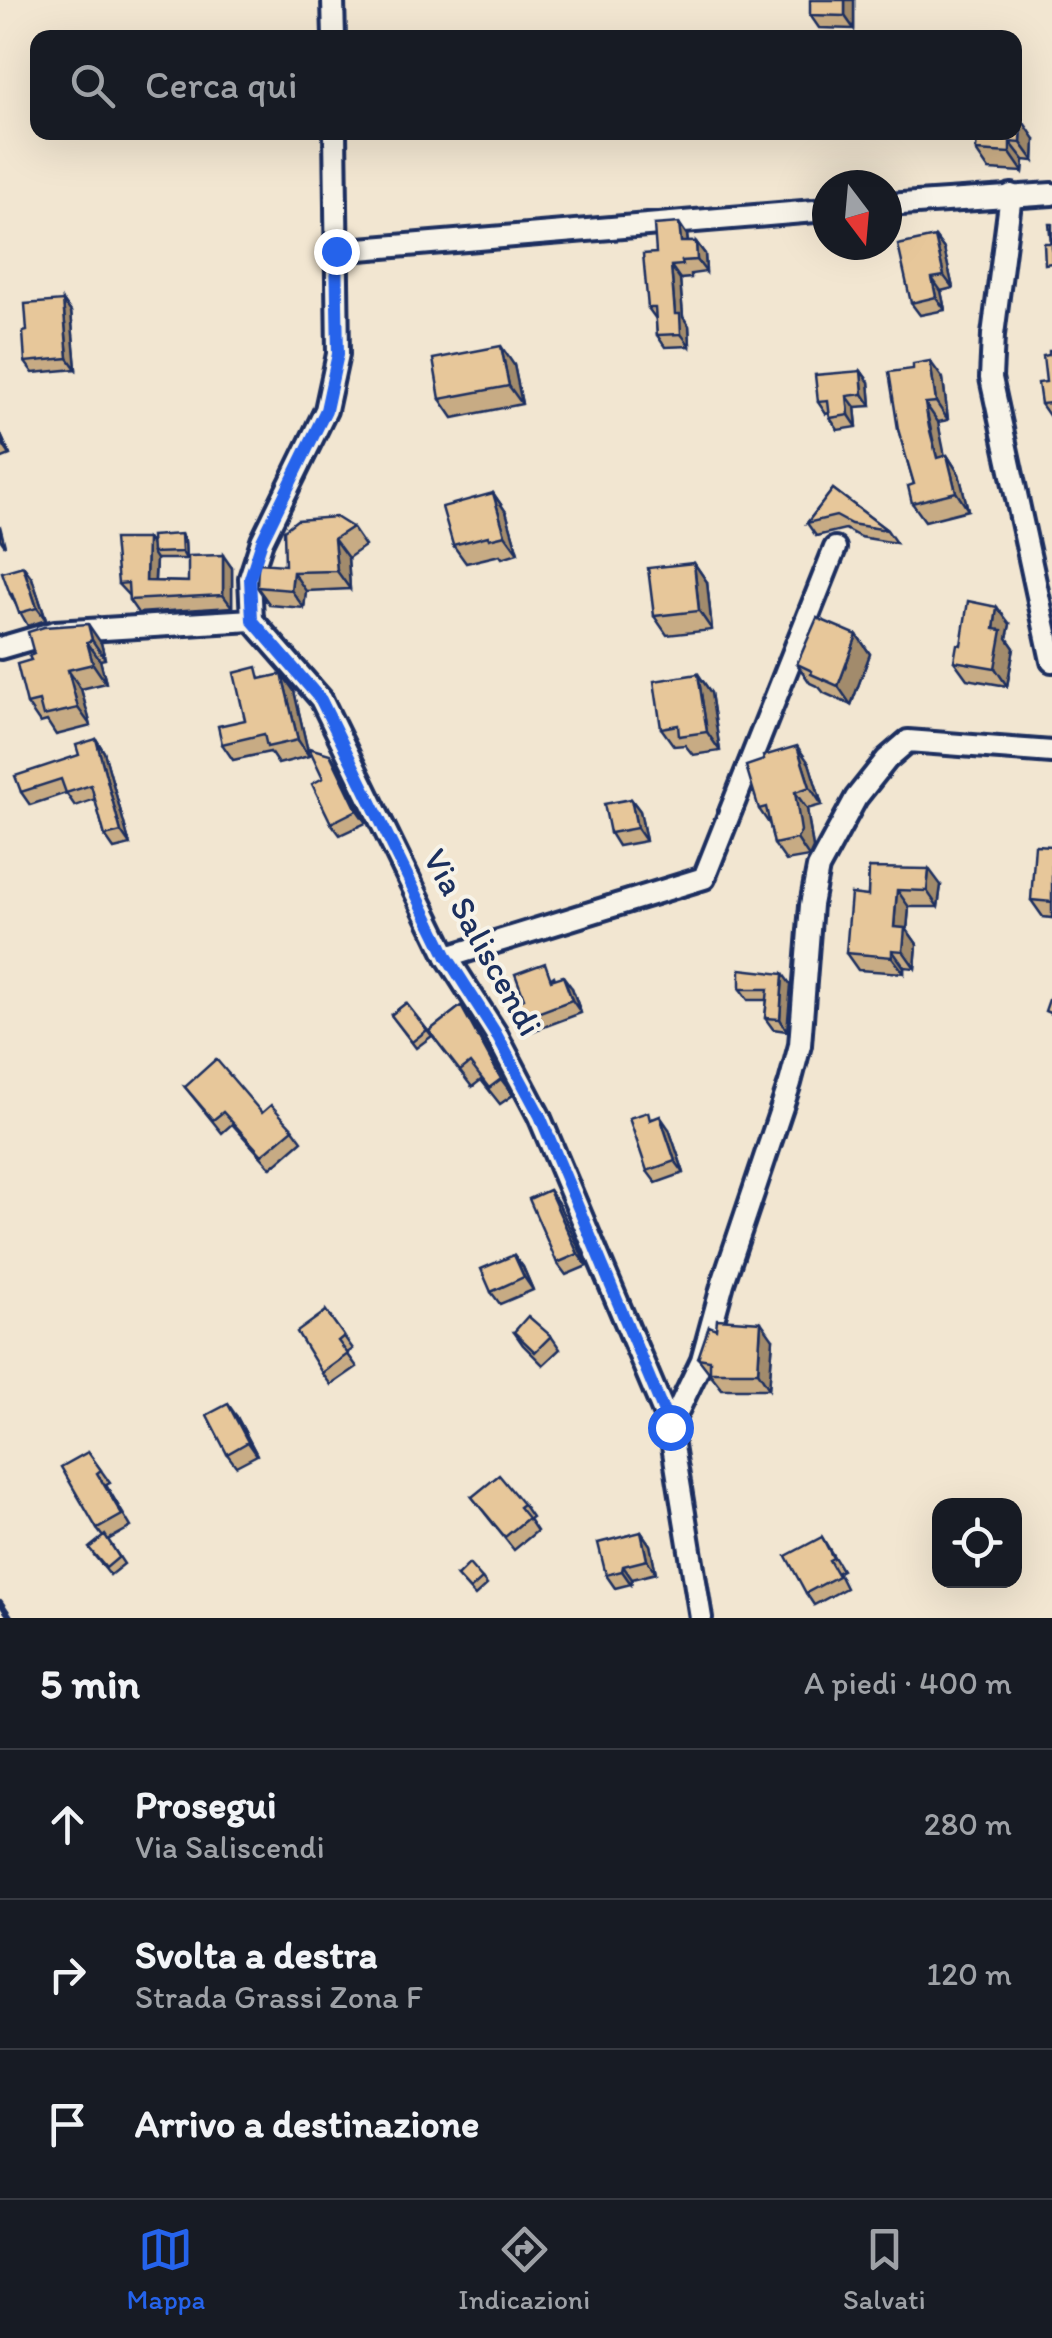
<!DOCTYPE html>
<html lang="it">
<head>
<meta charset="utf-8">
<style>
  body { margin:0; font-family:Itim,sans-serif; background:#242831; color:#f1f3f6 }
  .controls { position:absolute; right:30px; bottom:30px; display:grid; overflow:hidden; border-radius:20px; box-shadow:0 10px 40px #0002 }
  .controls button { width:90px; height:90px; display:grid; place-items:center; padding:0; border:0; border-bottom:2px solid #363941; background:#171b24; color:#f1f3f6; font:50px sans-serif }
  .compass { position:absolute; left:812px; top:170px; width:90px; height:90px; border-radius:50%; background:#171b24; box-shadow:0 10px 40px #0002; rotate:164deg }
  .stop { position:absolute; width:30px; height:30px; margin:-22px; border:8px solid #2563eb; border-radius:50%; background:#fff }
  .stop.end { background:#2563eb; border-color:#fff; box-shadow:0 2px 10px #0008 }
  .list { margin:0; padding:0; list-style:none }
  h2 { display:flex; justify-content:space-between; align-items:center; height:130px; margin:0; padding:0 40px; font-size:42px }
  h2 small { font-size:32px; font-weight:400; color:#9ea1a6 }
  .list li { display:grid; grid-template-columns:65px 1fr auto; gap:30px; align-items:center; box-sizing:border-box; height:150px; padding:0 40px; border-top:2px solid #363941 }
  .list b { display:block; font-size:38px; white-space:nowrap }
  .list p { margin:0; font-size:32px; white-space:nowrap; color:#9ea1a6 }
  .list em { font-size:32px; font-style:normal; color:#9ea1a6 }
  .icon { flex:none; width:55px; height:55px; fill:none; stroke:currentColor; stroke-width:2; stroke-linecap:round; stroke-linejoin:round }
  .map { position:relative; flex:none; width:1052px; height:1618px; overflow:hidden }
  .search { position:absolute; background:#171b24; box-shadow:0 10px 40px #0002; left:30px; right:30px; top:30px; height:110px; display:flex; align-items:center; gap:25px; box-sizing:border-box; padding:0 35px; border-radius:20px; color:#9ea1a6; font-size:38px }
  .sheet { height:580px; background:#171b24 }
  nav { display:flex; justify-content:space-around; align-items:center; box-sizing:border-box; height:140px; border-top:2px solid #363941; background:#171b24; font-size:28px; color:#9ea1a6 }
  nav a { display:grid; justify-items:center; gap:5px }
  nav .on { color:#2563eb }
  .map>svg:first-child { display:block }
  .lines { fill:none; stroke-linecap:round; stroke-linejoin:round }
  .minor-casing { stroke:#1b2f5e; stroke-width:28 }
  .minor { stroke:#f7f3e8; stroke-width:20 }
  .rail { stroke:#1b2f5e; stroke-width:6 }
  .wall { fill:#c7ab84; stroke:#1b2f5e; stroke-width:2.5 }
  .shaded-wall { fill:#a28b6c; stroke:#1b2f5e; stroke-width:2.5 }
  .building { fill:#e7c79a; stroke:#1b2f5e; stroke-width:2.5 }
  .route { stroke:#2563eb; stroke-width:12 }
  .labels { text-anchor:middle; stroke-width:8; stroke-linejoin:round; paint-order:stroke }
  .street-label { font-size:35px; fill:#1b2f5e; stroke:#f7f3e8 }
</style>
</head>
<body>
<div class="map">
<svg width="1052" height="1618" viewBox="0 0 1052 1618">
  <rect width="100%" height="100%" fill="#f2e6d1"/>
  <filter id="ink" filterUnits="userSpaceOnUse"><feTurbulence type="fractalNoise" baseFrequency=".01" numOctaves="2"/><feDisplacementMap in="SourceGraphic" scale="20" xChannelSelector="R" yChannelSelector="G"/><feConvolveMatrix kernelMatrix="1 2 1 2 8 2 1 2 1" color-interpolation-filters="sRGB"/></filter>
  <g filter="url(#ink)">
    <g class="lines">
      <defs>
        <g id="minor">
          <path d="M 333,0 L 334,38"/>
          <path d="M 1011,195 L 993,335 L 991,378 L 1052,661"/>
          <path d="M 887,205 L 1052,194"/>
          <path d="M 336,251 L 827,210"/>
          <path d="M 252,620 L 321,699 L 447,957 L 495,1032 L 539,1116 L 670,1427 L 701,1618"/>
          <path d="M 252,620 L 250,578 L 262,541 L 326,410 L 338,354 L 335,132"/>
          <path d="M 0,648 L 55,632 L 252,620"/>
          <path d="M 447,957 L 704,878 L 835,548"/>
          <path d="M 670,1427 L 702,1360 L 723,1283 L 790,1083 L 800,1045 L 811,905 L 818,868 L 856,798 L 887,759 L 908,741 L 1052,752"/>
        </g>
      </defs>
      <use href="#minor" class="minor-casing"/>
      <use href="#minor" class="minor"/>
      <path class="rail" d="M 0,1602 L 11,1618"/>
    </g>
    <g class="wall">
      <path d="M 854,0 L 854,29 L 819,28 L 810,15 Z"/>
      <path d="M 977,132 L 1035,139 L 1034,161 L 1024,160 L 1023,172 L 989,170 L 976,151 Z"/>
      <path d="M 687,235 L 688,242 L 696,242 L 705,254 L 706,272 L 691,274 L 691,278 L 680,279 L 683,317 L 689,326 L 690,346 L 665,347 L 657,335 L 656,319 L 648,308 L 656,253 Z"/>
      <path d="M 935,237 L 944,249 L 953,288 L 941,291 L 945,310 L 920,315 L 911,303 Z"/>
      <path d="M 63,301 L 71,312 L 76,369 L 33,373 L 25,362 Z"/>
      <path d="M 1052,351 L 1052,417 L 1050,417 L 1041,404 L 1046,382 L 1049,355 Z"/>
      <path d="M 514,365 L 522,404 L 453,418 L 440,399 Z"/>
      <path d="M 861,371 L 869,382 L 871,406 L 855,407 L 857,427 L 838,430 L 830,418 L 829,413 L 826,414 L 818,402 Z"/>
      <path d="M 943,379 L 948,420 L 938,422 L 942,445 L 944,456 L 947,455 L 959,474 L 968,510 L 925,521 L 912,503 L 914,484 L 898,429 Z"/>
      <path d="M 0,433 L 10,455 L 0,459 Z"/>
      <path d="M 833,489 L 887,530 L 896,543 L 860,537 L 845,529 L 816,536 L 807,523 Z"/>
      <path d="M 493,493 L 506,512 L 518,553 L 502,558 L 500,555 L 466,563 L 453,545 Z"/>
      <path d="M 352,527 L 365,546 L 348,558 L 350,589 L 306,591 L 304,608 L 270,605 L 257,587 L 285,565 Z"/>
      <path d="M 147,539 L 152,545 L 185,541 L 186,559 L 156,559 L 155,581 L 188,582 L 232,568 L 232,607 L 138,613 L 129,600 L 129,596 L 118,584 Z"/>
      <path d="M 694,563 L 707,582 L 712,630 L 667,635 L 654,616 Z"/>
      <path d="M 23,566 L 32,578 L 46,620 L 28,626 L 10,594 Z"/>
      <path d="M 1010,624 L 1007,638 L 1014,648 L 1007,686 L 967,679 L 954,661 L 961,645 Z"/>
      <path d="M 44,627 L 101,643 L 105,659 L 100,660 L 106,683 L 81,689 L 91,726 L 56,735 L 47,721 L 40,723 L 27,704 L 31,660 Z"/>
      <path d="M 857,635 L 870,654 L 851,705 L 824,693 L 819,687 L 810,683 L 797,664 Z"/>
      <path d="M 698,674 L 711,693 L 720,751 L 693,755 L 685,745 L 674,746 L 661,728 Z"/>
      <path d="M 265,678 L 294,691 L 309,756 L 278,764 L 270,752 L 233,760 L 222,744 L 245,720 Z"/>
      <path d="M 96,739 L 104,752 L 130,845 L 114,849 L 105,836 L 95,799 L 75,806 L 66,793 L 30,805 L 21,792 L 79,755 Z"/>
      <path d="M 809,763 L 822,805 L 807,809 L 813,848 L 809,857 L 786,861 L 774,844 L 770,825 L 759,809 Z"/>
      <path d="M 339,767 L 366,823 L 340,835 L 331,823 Z"/>
      <path d="M 631,799 L 640,811 L 646,841 L 618,846 L 610,833 Z"/>
      <path d="M 1052,846 L 1052,918 L 1043,917 L 1031,900 Z"/>
      <path d="M 869,868 L 941,885 L 938,907 L 909,907 L 907,930 L 917,944 L 915,968 L 904,967 L 904,973 L 858,970 L 846,953 L 868,896 Z"/>
      <path d="M 554,976 L 555,979 L 572,988 L 581,1013 L 533,1031 L 524,1018 L 524,998 Z"/>
      <path d="M 791,985 L 787,1031 L 773,1029 L 765,1018 L 767,1000 L 748,1000 L 740,989 Z"/>
      <path d="M 406,1003 L 432,1036 L 416,1048 L 391,1015 Z"/>
      <path d="M 461,1006 L 472,1022 L 513,1095 L 500,1104 L 481,1080 L 472,1087 L 429,1031 Z"/>
      <path d="M 185,1087 L 262,1113 L 293,1129 L 302,1141 L 271,1168 L 232,1124 L 222,1133 Z"/>
      <path d="M 653,1119 L 669,1129 L 684,1173 L 656,1183 L 647,1171 Z"/>
      <path d="M 549,1190 L 558,1203 L 587,1266 L 566,1275 L 557,1263 Z"/>
      <path d="M 514,1255 L 523,1267 L 533,1290 L 500,1304 L 491,1292 Z"/>
      <path d="M 326,1311 L 353,1349 L 347,1353 L 357,1367 L 331,1385 L 322,1373 Z"/>
      <path d="M 716,1329 L 773,1339 L 769,1389 L 722,1389 L 698,1358 Z"/>
      <path d="M 514,1332 L 551,1336 L 560,1349 L 543,1365 L 523,1345 Z"/>
      <path d="M 237,1417 L 257,1455 L 236,1466 L 227,1454 Z"/>
      <path d="M 88,1452 L 110,1483 L 106,1485 L 131,1527 L 108,1540 L 124,1564 L 110,1575 L 93,1554 L 103,1537 L 97,1529 Z"/>
      <path d="M 472,1497 L 523,1504 L 532,1517 L 529,1519 L 537,1531 L 514,1550 Z"/>
      <path d="M 641,1532 L 650,1545 L 656,1573 L 632,1579 L 631,1584 L 615,1588 L 606,1575 Z"/>
      <path d="M 822,1537 L 842,1570 L 838,1572 L 846,1588 L 814,1605 L 806,1593 Z"/>
      <path d="M 457,1576 L 482,1579 L 487,1585 L 475,1596 Z"/>
    </g>
    <g class="shaded-wall">
      <path d="M 845,0 L 854,0 L 854,29 L 845,16 Z"/>
      <path d="M 1022,120 L 1035,139 L 1034,161 L 1021,143 Z"/>
      <path d="M 1010,142 L 1024,160 L 1023,172 L 1010,153 Z"/>
      <path d="M 679,223 L 687,235 L 689,255 L 681,242 Z"/>
      <path d="M 935,237 L 944,249 L 953,288 L 944,276 Z"/>
      <path d="M 696,242 L 705,254 L 706,272 L 697,260 Z"/>
      <path d="M 671,266 L 680,279 L 683,317 L 689,326 L 690,346 L 681,334 L 675,314 Z"/>
      <path d="M 932,278 L 941,291 L 945,310 L 936,297 Z"/>
      <path d="M 63,301 L 71,312 L 76,369 L 68,358 Z"/>
      <path d="M 501,346 L 514,365 L 522,404 L 509,386 Z"/>
      <path d="M 930,361 L 943,379 L 948,420 L 936,402 Z"/>
      <path d="M 861,371 L 869,382 L 871,406 L 863,394 Z"/>
      <path d="M 847,396 L 855,407 L 857,427 L 849,415 Z"/>
      <path d="M 925,403 L 938,422 L 949,476 L 937,458 Z"/>
      <path d="M 0,433 L 10,455 L 0,440 Z"/>
      <path d="M 947,455 L 959,474 L 968,510 L 956,492 Z"/>
      <path d="M 493,493 L 506,512 L 518,553 L 505,535 Z"/>
      <path d="M 0,526 L 5,546 L 0,539 Z"/>
      <path d="M 181,534 L 185,541 L 186,559 L 182,552 Z"/>
      <path d="M 147,539 L 156,551 L 152,553 L 156,559 L 154,593 L 146,581 Z"/>
      <path d="M 334,539 L 348,558 L 350,589 L 337,571 Z"/>
      <path d="M 223,555 L 232,568 L 232,607 L 223,595 Z"/>
      <path d="M 694,563 L 707,582 L 712,630 L 699,611 Z"/>
      <path d="M 23,566 L 32,578 L 46,620 L 37,608 Z"/>
      <path d="M 293,572 L 306,591 L 304,608 L 291,590 Z"/>
      <path d="M 997,607 L 1010,624 L 1007,638 L 1014,648 L 1007,686 L 995,668 L 994,629 Z"/>
      <path d="M 88,624 L 101,643 L 105,659 L 92,640 Z"/>
      <path d="M 857,635 L 870,654 L 851,705 L 838,686 Z"/>
      <path d="M 87,642 L 100,660 L 106,683 L 93,664 Z"/>
      <path d="M 68,670 L 81,689 L 91,726 L 78,708 Z"/>
      <path d="M 282,674 L 294,691 L 309,756 L 298,740 Z"/>
      <path d="M 698,674 L 711,693 L 720,751 L 707,732 Z"/>
      <path d="M 96,739 L 104,752 L 130,845 L 121,832 Z"/>
      <path d="M 797,746 L 809,763 L 822,805 L 810,787 Z"/>
      <path d="M 330,754 L 339,767 L 366,823 L 357,810 Z"/>
      <path d="M 795,792 L 807,809 L 813,848 L 809,857 L 797,839 Z"/>
      <path d="M 631,799 L 640,811 L 646,841 L 637,828 Z"/>
      <path d="M 929,869 L 941,885 L 938,907 L 927,891 Z"/>
      <path d="M 897,890 L 909,907 L 907,930 L 917,944 L 915,968 L 903,951 L 894,927 Z"/>
      <path d="M 892,950 L 904,967 L 904,973 L 892,957 Z"/>
      <path d="M 783,974 L 791,985 L 787,1031 L 780,1019 Z"/>
      <path d="M 563,976 L 572,988 L 581,1013 L 572,1000 Z"/>
      <path d="M 461,1006 L 472,1022 L 513,1095 L 501,1079 Z"/>
      <path d="M 660,1116 L 669,1129 L 684,1173 L 675,1161 Z"/>
      <path d="M 549,1190 L 558,1203 L 587,1266 L 578,1254 Z"/>
      <path d="M 514,1255 L 523,1267 L 533,1290 L 524,1277 Z"/>
      <path d="M 761,1322 L 773,1339 L 769,1389 L 758,1372 Z"/>
      <path d="M 228,1404 L 237,1417 L 257,1455 L 248,1442 Z"/>
      <path d="M 641,1532 L 650,1545 L 656,1573 L 647,1560 Z"/>
      <path d="M 623,1566 L 632,1579 L 631,1584 L 622,1571 Z"/>
    </g>
    <g class="building">
      <path d="M 810,0 L 845,0 L 845,16 L 810,15 Z"/>
      <path d="M 1014,120 L 1022,120 L 1021,143 L 1010,142 L 1010,153 L 976,151 L 977,132 L 1014,132 Z"/>
      <path d="M 679,223 L 681,242 L 696,242 L 697,260 L 682,261 L 683,265 L 671,266 L 675,314 L 680,314 L 681,334 L 657,335 L 655,308 L 648,308 L 643,254 L 656,253 L 654,225 Z"/>
      <path d="M 1049,224 L 1052,224 L 1052,263 L 1045,264 L 1044,243 L 1051,243 Z"/>
      <path d="M 935,237 L 944,276 L 932,278 L 936,297 L 911,303 L 898,245 Z"/>
      <path d="M 63,301 L 68,358 L 25,362 L 23,332 L 27,331 L 25,304 Z"/>
      <path d="M 501,346 L 509,386 L 440,399 L 433,359 Z"/>
      <path d="M 1049,351 L 1052,351 L 1052,410 L 1051,403 L 1041,404 L 1038,383 L 1046,382 L 1043,356 L 1049,355 Z"/>
      <path d="M 930,361 L 936,402 L 925,403 L 929,427 L 937,458 L 947,455 L 956,492 L 912,503 L 908,486 L 914,484 L 898,429 L 889,372 L 913,369 L 913,364 Z"/>
      <path d="M 861,371 L 863,394 L 847,396 L 849,415 L 830,418 L 828,401 L 818,402 L 815,375 Z"/>
      <path d="M 833,489 L 887,530 L 851,524 L 836,516 L 807,523 Z"/>
      <path d="M 493,493 L 505,535 L 489,539 L 488,536 L 453,545 L 442,507 Z"/>
      <path d="M 336,517 L 352,527 L 334,539 L 337,571 L 293,572 L 291,590 L 257,587 L 258,563 L 285,565 L 284,530 L 297,520 Z"/>
      <path d="M 181,534 L 182,552 L 152,553 L 151,536 Z"/>
      <path d="M 114,539 L 147,539 L 146,581 L 188,582 L 188,556 L 223,555 L 223,595 L 129,600 L 128,583 L 118,584 Z"/>
      <path d="M 694,563 L 699,611 L 654,616 L 648,568 Z"/>
      <path d="M 23,566 L 37,608 L 19,613 L 12,594 L 10,594 L 2,572 Z"/>
      <path d="M 968,601 L 997,607 L 994,629 L 1002,630 L 995,668 L 954,661 L 957,644 L 961,645 Z"/>
      <path d="M 817,618 L 857,635 L 838,686 L 811,674 L 812,671 L 797,664 Z"/>
      <path d="M 88,624 L 92,640 L 87,642 L 93,664 L 68,670 L 78,708 L 43,716 L 39,701 L 27,704 L 17,664 L 31,660 L 29,656 L 34,654 L 28,632 L 44,627 Z"/>
      <path d="M 257,667 L 260,679 L 282,674 L 298,740 L 267,747 L 264,734 L 222,744 L 218,726 L 245,720 L 234,673 Z"/>
      <path d="M 698,674 L 707,732 L 679,736 L 678,725 L 661,728 L 654,681 Z"/>
      <path d="M 96,739 L 121,832 L 105,836 L 91,785 L 66,793 L 61,779 L 21,792 L 15,776 L 79,755 L 76,745 Z"/>
      <path d="M 797,746 L 810,787 L 795,792 L 801,831 L 797,839 L 774,844 L 766,807 L 759,809 L 746,766 L 764,760 L 763,756 Z"/>
      <path d="M 309,748 L 330,754 L 357,810 L 331,823 L 312,784 L 323,778 Z"/>
      <path d="M 631,799 L 637,828 L 610,833 L 604,804 Z"/>
      <path d="M 1035,845 L 1052,846 L 1052,902 L 1031,900 Z"/>
      <path d="M 869,868 L 929,869 L 927,891 L 897,890 L 894,927 L 905,928 L 903,951 L 892,950 L 892,957 L 846,953 L 851,894 L 868,896 Z"/>
      <path d="M 545,963 L 551,980 L 563,976 L 572,1000 L 524,1018 L 517,1001 L 524,998 L 515,974 Z"/>
      <path d="M 740,969 L 783,974 L 780,1019 L 765,1018 L 768,989 L 740,989 Z"/>
      <path d="M 1052,991 L 1052,1014 L 1045,1011 Z"/>
      <path d="M 406,1003 L 427,1030 L 412,1042 L 391,1015 Z"/>
      <path d="M 461,1006 L 501,1079 L 489,1088 L 470,1063 L 460,1071 L 429,1031 Z"/>
      <path d="M 216,1059 L 262,1113 L 271,1105 L 293,1129 L 262,1155 L 223,1112 L 213,1120 L 185,1087 Z"/>
      <path d="M 648,1112 L 650,1120 L 660,1116 L 675,1161 L 647,1171 L 629,1118 Z"/>
      <path d="M 549,1190 L 578,1254 L 557,1263 L 529,1199 Z"/>
      <path d="M 514,1255 L 524,1277 L 491,1292 L 481,1269 Z"/>
      <path d="M 326,1311 L 344,1336 L 338,1341 L 348,1354 L 322,1373 L 297,1332 Z"/>
      <path d="M 528,1316 L 551,1336 L 535,1352 L 514,1332 Z"/>
      <path d="M 717,1319 L 761,1322 L 758,1372 L 710,1372 L 710,1360 L 698,1358 L 709,1326 L 716,1329 Z"/>
      <path d="M 228,1404 L 248,1442 L 227,1454 L 207,1415 Z"/>
      <path d="M 88,1452 L 101,1470 L 97,1473 L 122,1515 L 97,1529 L 61,1467 Z"/>
      <path d="M 499,1475 L 523,1504 L 519,1507 L 528,1518 L 505,1537 L 472,1497 Z"/>
      <path d="M 641,1532 L 647,1560 L 623,1566 L 622,1571 L 606,1575 L 598,1543 Z"/>
      <path d="M 105,1535 L 119,1557 L 106,1568 L 89,1548 Z"/>
      <path d="M 822,1537 L 833,1558 L 829,1560 L 838,1576 L 806,1593 L 786,1556 Z"/>
      <path d="M 469,1564 L 482,1579 L 470,1590 L 457,1576 Z"/>
    </g>
  </g>
  <g class="lines" filter="url(#ink)">
    <path class="route" d="M 336,251 L 338,354 L 326,410 L 262,541 L 250,578 L 252,620 L 321,700 L 447,957 L 495,1032 L 540,1116 L 670,1427"/>
  </g>
  <g class="labels">
    <g class="street-label">
      <text transform="translate(483 942) rotate(61)" y="12">Via Saliscendi</text>
    </g>
  </g>
</svg>
<div class="controls">
<button><svg class="icon" aria-label="locate" viewBox="0 0 24 24"><circle cx="12" cy="12" r="6"/><path d="M12 2v4M12 18v4M2 12h4M18 12h4"/></svg></button>
</div>
<svg class="compass" viewBox="-18 -18 36 36"><path d="M0-13l5 13h-10z" fill="#e53935"/><path d="M0 13l5-13h-10z" fill="#9ea1a6"/></svg>
<div class="stop" style="left:670px;top:1427px"></div>
<div class="stop end" style="left:336px;top:251px"></div>
<div class="search"><svg class="icon" aria-label="search" viewBox="0 0 24 24"><circle cx="10" cy="10" r="6"/><path d="M15 15l6 6"/></svg>Cerca qui</div>
</div>
<section class="sheet">
<h2>5 min<small>A piedi · 400 m</small></h2>
<ul class="list">
<li><svg class="icon" aria-label="ahead" viewBox="0 0 24 24"><path d="M12 20V5M6 11l6-6 6 6"/></svg><div><b>Prosegui</b><p>Via Saliscendi</p></div><em>280 m</em></li>
<li><svg class="icon" aria-label="right" viewBox="0 0 24 24"><path d="M7 20v-9h11M14 6l5 5-5 5"/></svg><div><b>Svolta a destra</b><p>Strada Grassi Zona F</p></div><em>120 m</em></li>
<li><svg class="icon" aria-label="arrive" viewBox="0 0 24 24"><path d="M6 21V4h12l-3 4 3 4H6"/></svg><div><b>Arrivo a destinazione</b></div></li>
</ul>
</section>
<nav>
<a class="on"><svg class="icon" aria-label="map" viewBox="0 0 24 24"><path d="M3 6l6-2 6 2 6-2v14l-6 2-6-2-6 2zM9 4v14M15 6v14"/></svg>Mappa</a>
<a><svg class="icon" aria-label="directions" viewBox="0 0 24 24"><path d="M12 3l9 9-9 9-9-9zM9 14v-3h6M13 9l2 2-2 2"/></svg>Indicazioni</a>
<a><svg class="icon" aria-label="saved" viewBox="0 0 24 24"><path d="M7 4h10v16l-5-4-5 4z"/></svg>Salvati</a>
</nav>
</body>
</html>
